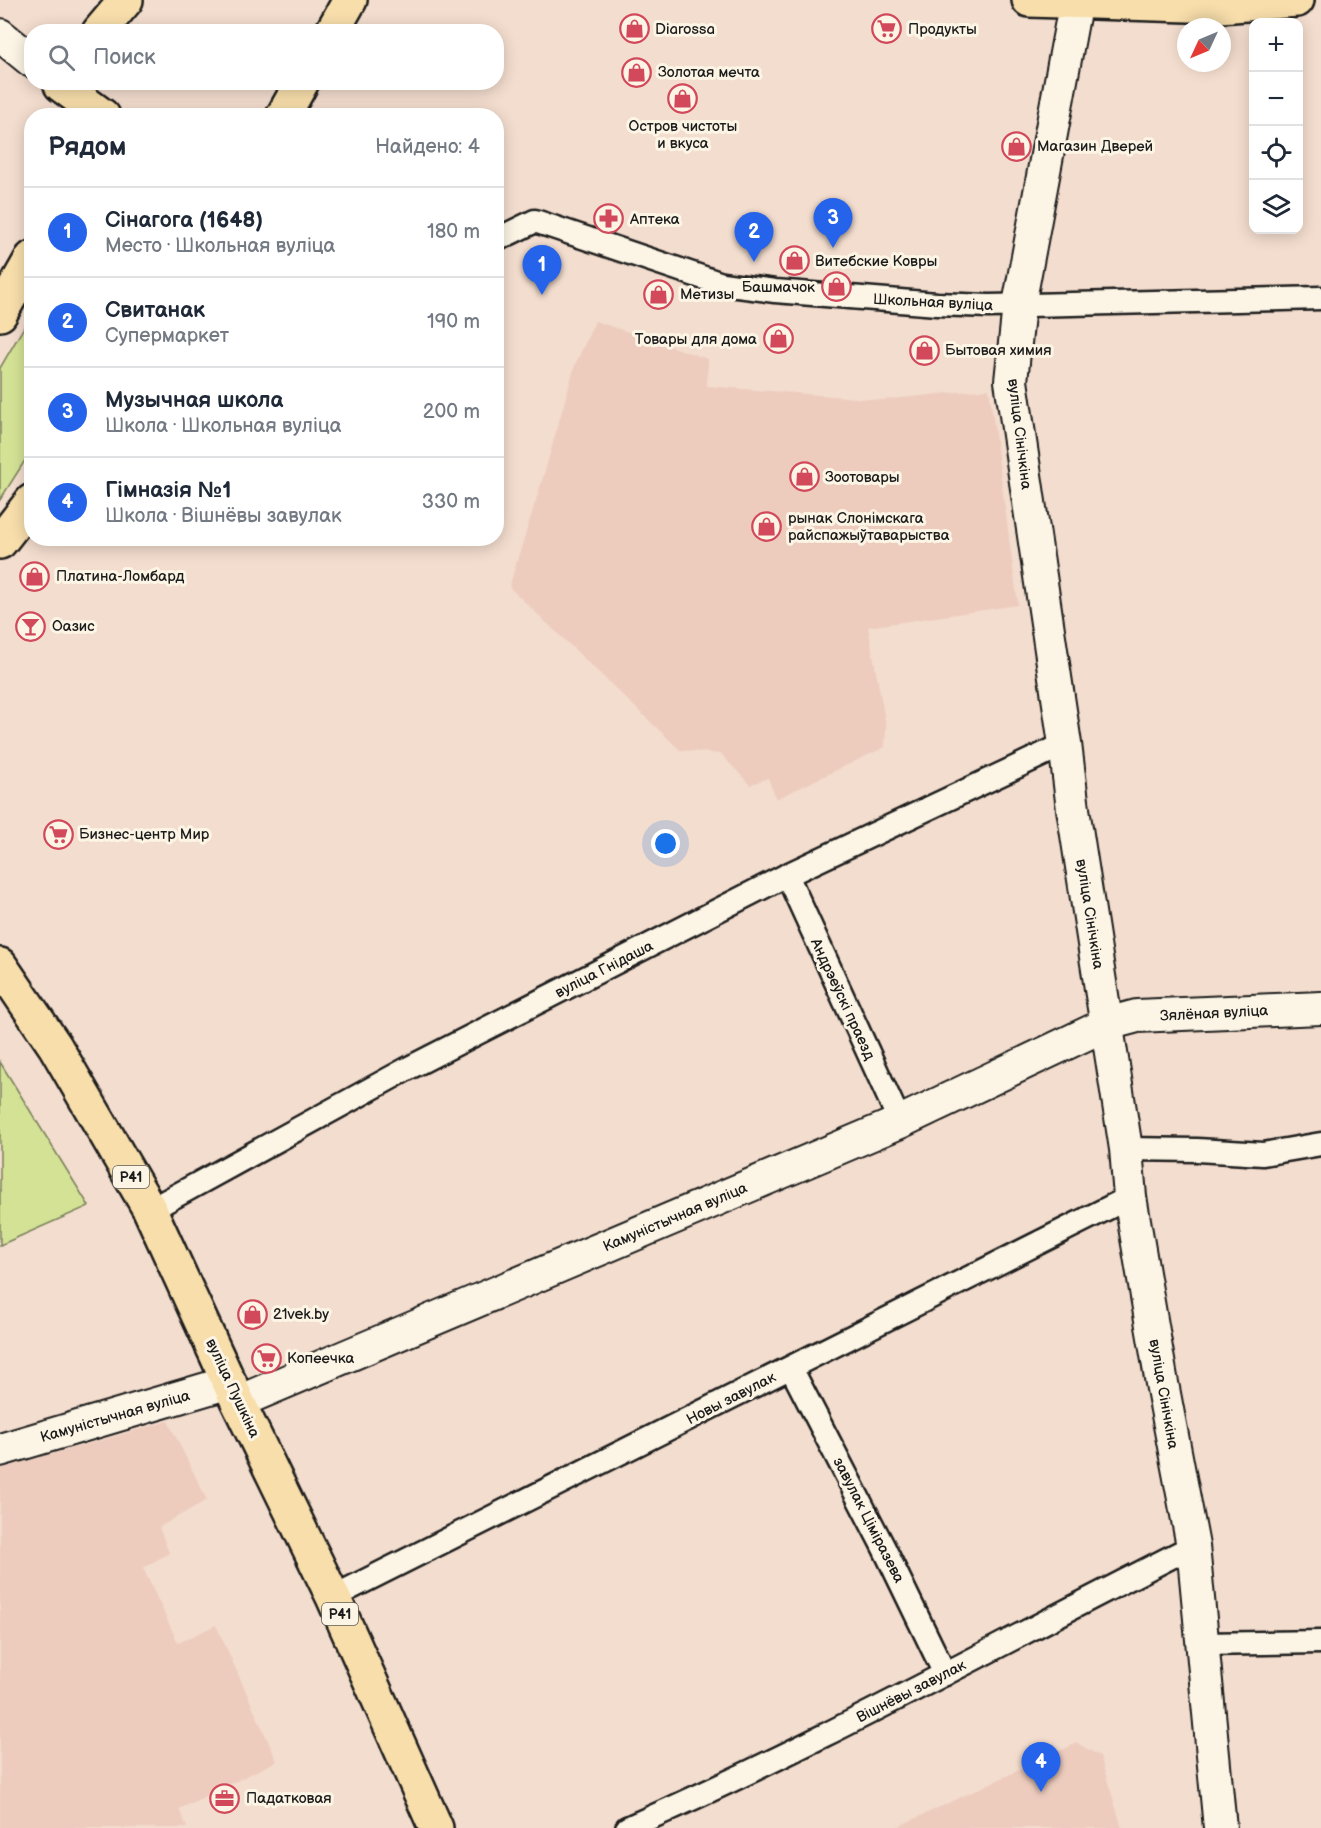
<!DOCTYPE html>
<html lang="ru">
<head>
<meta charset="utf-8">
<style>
  body { margin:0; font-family:"Balsamiq Sans",sans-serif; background:#f6f6f7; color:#1f2937 }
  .controls { position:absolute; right:18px; top:18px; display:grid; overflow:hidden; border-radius:12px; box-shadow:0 3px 15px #0003 }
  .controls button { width:54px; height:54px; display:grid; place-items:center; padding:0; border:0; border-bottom:2px solid #e0e1e3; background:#fff; color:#1f2937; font:30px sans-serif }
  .compass { position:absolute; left:1177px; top:18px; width:54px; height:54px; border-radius:50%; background:#fff; box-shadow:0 3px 15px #0003; rotate:226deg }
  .you { position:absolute; left:666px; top:844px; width:21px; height:21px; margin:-15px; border:4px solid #fff; border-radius:50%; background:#1a73e8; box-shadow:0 0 0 9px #1a73e833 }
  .badge { display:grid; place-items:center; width:39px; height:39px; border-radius:50%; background:#2563eb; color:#fff; font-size:20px; font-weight:700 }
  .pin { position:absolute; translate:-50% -50px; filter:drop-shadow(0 2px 3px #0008) }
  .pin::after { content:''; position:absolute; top:32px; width:21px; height:18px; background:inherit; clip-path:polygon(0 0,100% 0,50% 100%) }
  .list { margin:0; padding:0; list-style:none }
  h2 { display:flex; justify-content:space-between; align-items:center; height:78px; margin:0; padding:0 24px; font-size:26px }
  h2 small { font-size:20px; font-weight:400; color:#747a83 }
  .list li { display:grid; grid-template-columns:39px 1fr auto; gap:18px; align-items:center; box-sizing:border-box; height:90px; padding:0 24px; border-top:2px solid #e0e1e3 }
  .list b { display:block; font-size:22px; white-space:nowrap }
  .list p { margin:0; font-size:20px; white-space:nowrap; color:#747a83 }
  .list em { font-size:20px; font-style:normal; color:#747a83 }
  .icon { flex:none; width:33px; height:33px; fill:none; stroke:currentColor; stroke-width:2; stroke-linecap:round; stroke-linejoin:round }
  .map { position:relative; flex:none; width:1321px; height:1828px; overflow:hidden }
  .search { position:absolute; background:#fff; box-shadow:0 3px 15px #0003; left:24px; top:24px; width:480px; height:66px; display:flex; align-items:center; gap:15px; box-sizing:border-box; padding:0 21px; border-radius:24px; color:#747a83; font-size:22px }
  .panel { position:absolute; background:#fff; box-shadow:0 3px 15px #0003; left:24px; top:108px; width:480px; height:438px; border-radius:24px }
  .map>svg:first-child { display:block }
  .built { fill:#edccbe }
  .green { fill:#d4e296; stroke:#787f59; stroke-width:1.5 }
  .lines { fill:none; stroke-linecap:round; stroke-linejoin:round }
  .street-casing { stroke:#1c1c1c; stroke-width:27 }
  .secondary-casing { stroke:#1c1c1c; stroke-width:36 }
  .primary-casing { stroke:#1c1c1c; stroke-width:38 }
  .street { stroke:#fcf5e5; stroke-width:22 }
  .secondary { stroke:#fcf5e5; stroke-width:32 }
  .primary { stroke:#f8deab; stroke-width:33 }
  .labels { text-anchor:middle; stroke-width:6; stroke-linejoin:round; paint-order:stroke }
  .shield { fill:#fcf5e5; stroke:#5f5d58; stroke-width:1.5 }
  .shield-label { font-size:14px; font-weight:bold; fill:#1c1c1c }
  .poi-label { font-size:15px; fill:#1c1c1c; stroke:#fcf5e5; text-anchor:start }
  .street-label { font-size:15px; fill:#1c1c1c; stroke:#fcf5e5 }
</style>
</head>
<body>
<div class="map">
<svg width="1321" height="1828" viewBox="0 0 1321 1828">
  <rect width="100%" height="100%" fill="#f3ddce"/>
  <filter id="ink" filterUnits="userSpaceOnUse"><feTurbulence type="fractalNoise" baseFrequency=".0167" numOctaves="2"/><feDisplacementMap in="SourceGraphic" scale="12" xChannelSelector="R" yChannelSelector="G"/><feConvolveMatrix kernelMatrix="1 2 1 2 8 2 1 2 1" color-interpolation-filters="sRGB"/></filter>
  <g filter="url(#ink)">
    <g class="built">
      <path d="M 595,321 L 708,359 L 707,386 L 881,400 L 989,389 L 1018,605 L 868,627 L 886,726 L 885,747 L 776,799 L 768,778 L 750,785 L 721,754 L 680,750 L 509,587 L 545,471 L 575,365 Z"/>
      <path d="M 168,1421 L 207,1500 L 159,1527 L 169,1553 L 143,1568 L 178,1643 L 216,1625 L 277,1761 L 179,1809 L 187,1828 L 0,1828 L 0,1469 Z"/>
      <path d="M 1077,1743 L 1100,1756 L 1122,1828 L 895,1828 Z"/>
    </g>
    <g class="green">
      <path d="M 31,315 L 31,451 L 0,500 L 0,368 Z"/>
      <path d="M 0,1062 L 89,1206 L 0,1245 Z"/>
    </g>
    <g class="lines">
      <defs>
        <g id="street">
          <path d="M 496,240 L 535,221 L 722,284 L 775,291 L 937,304 L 989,306 L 1321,298"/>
          <path d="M 787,875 L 900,1122"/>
          <path d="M 1126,1149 L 1197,1150 L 1263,1154 L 1321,1144"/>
          <path d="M 150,1210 L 407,1069 L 787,875 L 1065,744"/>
          <path d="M 791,1368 L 884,1548 L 945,1674"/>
          <path d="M 333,1597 L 1130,1197"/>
          <path d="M 1202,1644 L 1321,1642"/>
          <path d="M 627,1828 C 820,1744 1004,1641 1193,1546"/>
        </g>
        <g id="secondary">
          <path d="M 1076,0 L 1019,305 L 1011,381 L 1065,744 L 1073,809 L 1126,1149 L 1130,1197 L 1161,1378 L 1193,1546 L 1220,1828"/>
          <path d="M 0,35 L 32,61"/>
          <path d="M 238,1402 L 900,1122 L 1107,1024 L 1137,1016 L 1321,1008"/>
          <path d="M 0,1450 L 230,1382"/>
        </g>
        <g id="primary">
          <path d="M 1029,0 L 1220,6 L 1297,0"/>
          <path d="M 99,32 L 126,0"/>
          <path d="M 332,32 L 350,0"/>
          <path d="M 63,82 L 61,85 L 103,116"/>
          <path d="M 283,116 L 302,82"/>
          <path d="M 0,314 L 32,258"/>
          <path d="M 0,542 L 32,501"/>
          <path d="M 0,965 L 55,1046 L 150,1210 L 238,1402 L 333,1597 L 436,1828"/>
        </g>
      </defs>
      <use href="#street" class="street-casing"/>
      <use href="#secondary" class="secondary-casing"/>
      <use href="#primary" class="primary-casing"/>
      <use href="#street" class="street"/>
      <use href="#secondary" class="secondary"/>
      <use href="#primary" class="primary"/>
    </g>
  </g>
  <defs>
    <symbol id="shop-ring" viewBox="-11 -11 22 22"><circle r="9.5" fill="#fcf5e5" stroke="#d1495b" stroke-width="1.5"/><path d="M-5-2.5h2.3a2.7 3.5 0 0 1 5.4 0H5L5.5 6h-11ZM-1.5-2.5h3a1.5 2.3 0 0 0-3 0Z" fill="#d1495b"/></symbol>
    <symbol id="supermarket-ring" viewBox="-11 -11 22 22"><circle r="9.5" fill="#fcf5e5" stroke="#d1495b" stroke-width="1.5"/><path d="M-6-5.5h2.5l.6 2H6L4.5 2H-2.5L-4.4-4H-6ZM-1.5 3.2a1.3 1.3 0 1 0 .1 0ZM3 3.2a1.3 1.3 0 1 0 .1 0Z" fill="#d1495b"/></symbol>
    <symbol id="pharmacy-ring" viewBox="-11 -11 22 22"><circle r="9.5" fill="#fcf5e5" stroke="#d1495b" stroke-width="1.5"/><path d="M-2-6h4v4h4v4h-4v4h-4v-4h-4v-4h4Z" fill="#d1495b"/></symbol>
    <symbol id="bar-ring" viewBox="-11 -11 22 22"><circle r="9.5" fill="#fcf5e5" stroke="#d1495b" stroke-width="1.5"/><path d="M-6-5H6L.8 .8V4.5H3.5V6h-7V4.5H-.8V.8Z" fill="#d1495b"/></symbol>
    <symbol id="office-ring" viewBox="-11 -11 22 22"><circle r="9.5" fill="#fcf5e5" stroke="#d1495b" stroke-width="1.5"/><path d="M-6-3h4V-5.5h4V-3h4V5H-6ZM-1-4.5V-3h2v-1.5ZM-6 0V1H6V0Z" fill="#d1495b"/></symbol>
  </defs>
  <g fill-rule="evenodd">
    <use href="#shop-ring" x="618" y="12" width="33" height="33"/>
    <use href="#supermarket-ring" x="870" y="12" width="33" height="33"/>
    <use href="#shop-ring" x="620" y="56" width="33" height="33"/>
    <use href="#shop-ring" x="666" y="82" width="33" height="33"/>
    <use href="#shop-ring" x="1000" y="130" width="33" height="33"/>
    <use href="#pharmacy-ring" x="592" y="202" width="33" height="33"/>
    <use href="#shop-ring" x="778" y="244" width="33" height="33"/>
    <use href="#shop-ring" x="820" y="270" width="33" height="33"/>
    <use href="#shop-ring" x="642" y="278" width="33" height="33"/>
    <use href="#shop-ring" x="762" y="322" width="33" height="33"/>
    <use href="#shop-ring" x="908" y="334" width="33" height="33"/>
    <use href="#shop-ring" x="788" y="460" width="33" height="33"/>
    <use href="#shop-ring" x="750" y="510" width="33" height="33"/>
    <use href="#shop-ring" x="18" y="560" width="33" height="33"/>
    <use href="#bar-ring" x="14" y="610" width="33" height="33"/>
    <use href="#supermarket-ring" x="42" y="818" width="33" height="33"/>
    <use href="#shop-ring" x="236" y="1298" width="33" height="33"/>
    <use href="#supermarket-ring" x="250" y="1342" width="33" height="33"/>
    <use href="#office-ring" x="208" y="1782" width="33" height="33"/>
  </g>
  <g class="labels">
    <g class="shield">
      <rect x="113" y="1166" width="36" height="22" rx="4.5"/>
      <rect x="322" y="1603" width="36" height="22" rx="4.5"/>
    </g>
    <g class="shield-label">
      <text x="131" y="1182">Р41</text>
      <text x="340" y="1619">Р41</text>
    </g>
    <g class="poi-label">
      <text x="655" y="34">Diarossa</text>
      <text x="908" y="34">Продукты</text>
      <text x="658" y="77">Золотая мечта</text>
      <text x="683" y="131" text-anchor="middle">Остров чистоты<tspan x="683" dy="17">и вкуса</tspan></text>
      <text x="1037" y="151">Магазин Дверей</text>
      <text x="630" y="224">Аптека</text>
      <text x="815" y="266">Витебские Ковры</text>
      <text x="815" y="292" text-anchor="end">Башмачок</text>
      <text x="680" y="299">Метизы</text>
      <text x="757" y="344" text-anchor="end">Товары для дома</text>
      <text x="945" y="355">Бытовая химия</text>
      <text x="825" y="482">Зоотовары</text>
      <text x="788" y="523">рынак Слонімскага<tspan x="788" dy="17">райспажыўтаварыства</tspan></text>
      <text x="56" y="581">Платина-Ломбард</text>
      <text x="52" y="631">Оазис</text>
      <text x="79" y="839">Бизнес-центр Мир</text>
      <text x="273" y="1319">21vek.by</text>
      <text x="287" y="1363">Копеечка</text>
      <text x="246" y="1803">Падатковая</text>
    </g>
    <g class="street-label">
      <text transform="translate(933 302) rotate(3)" y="5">Школьная вуліца</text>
      <text transform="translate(1020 434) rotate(83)" y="5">вуліца Сінічкіна</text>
      <text transform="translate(1090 914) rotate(81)" y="5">вуліца Сінічкіна</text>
      <text transform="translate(604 969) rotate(-27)" y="5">вуліца Гнідаша</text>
      <text transform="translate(843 999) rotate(65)" y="5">Андрэеўскі праезд</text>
      <text transform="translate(1214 1013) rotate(-3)" y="5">Зялёная вуліца</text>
      <text transform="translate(675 1217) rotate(-23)" y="5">Камуністычная вуліца</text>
      <text transform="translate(233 1388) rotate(65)" y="5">вуліца Пушкіна</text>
      <text transform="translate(1164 1394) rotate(80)" y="5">вуліца Сінічкіна</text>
      <text transform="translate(731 1398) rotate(-27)" y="5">Новы завулак</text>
      <text transform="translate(115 1416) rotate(-16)" y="5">Камуністычная вуліца</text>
      <text transform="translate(869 1520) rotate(63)" y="5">завулак Ціміразева</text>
      <text transform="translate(911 1691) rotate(-27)" y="5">Вішнёвы завулак</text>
    </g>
  </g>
</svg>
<div class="controls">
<button>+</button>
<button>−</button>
<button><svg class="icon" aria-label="locate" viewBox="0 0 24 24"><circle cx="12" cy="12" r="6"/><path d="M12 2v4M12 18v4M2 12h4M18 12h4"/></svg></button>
<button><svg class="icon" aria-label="layers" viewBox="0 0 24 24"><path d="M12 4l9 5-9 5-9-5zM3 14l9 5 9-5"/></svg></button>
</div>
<svg class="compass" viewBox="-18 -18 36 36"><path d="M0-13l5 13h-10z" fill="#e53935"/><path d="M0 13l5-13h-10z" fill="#747a83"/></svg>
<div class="you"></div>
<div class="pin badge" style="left:542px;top:295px">1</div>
<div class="pin badge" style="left:754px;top:262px">2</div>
<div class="pin badge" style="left:833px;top:248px">3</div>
<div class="pin badge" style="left:1041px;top:1792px">4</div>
<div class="search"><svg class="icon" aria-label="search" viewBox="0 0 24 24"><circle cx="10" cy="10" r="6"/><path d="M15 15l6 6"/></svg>Поиск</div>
<section class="panel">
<h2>Рядом<small>Найдено: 4</small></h2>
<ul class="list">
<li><span class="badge">1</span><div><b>Сінагога (1648)</b><p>Место · Школьная вуліца</p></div><em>180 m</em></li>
<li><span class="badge">2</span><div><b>Свитанак</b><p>Супермаркет</p></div><em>190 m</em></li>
<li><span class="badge">3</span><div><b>Музычная школа</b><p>Школа · Школьная вуліца</p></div><em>200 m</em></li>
<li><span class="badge">4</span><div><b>Гімназія №1</b><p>Школа · Вішнёвы завулак</p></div><em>330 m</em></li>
</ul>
</section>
</div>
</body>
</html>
